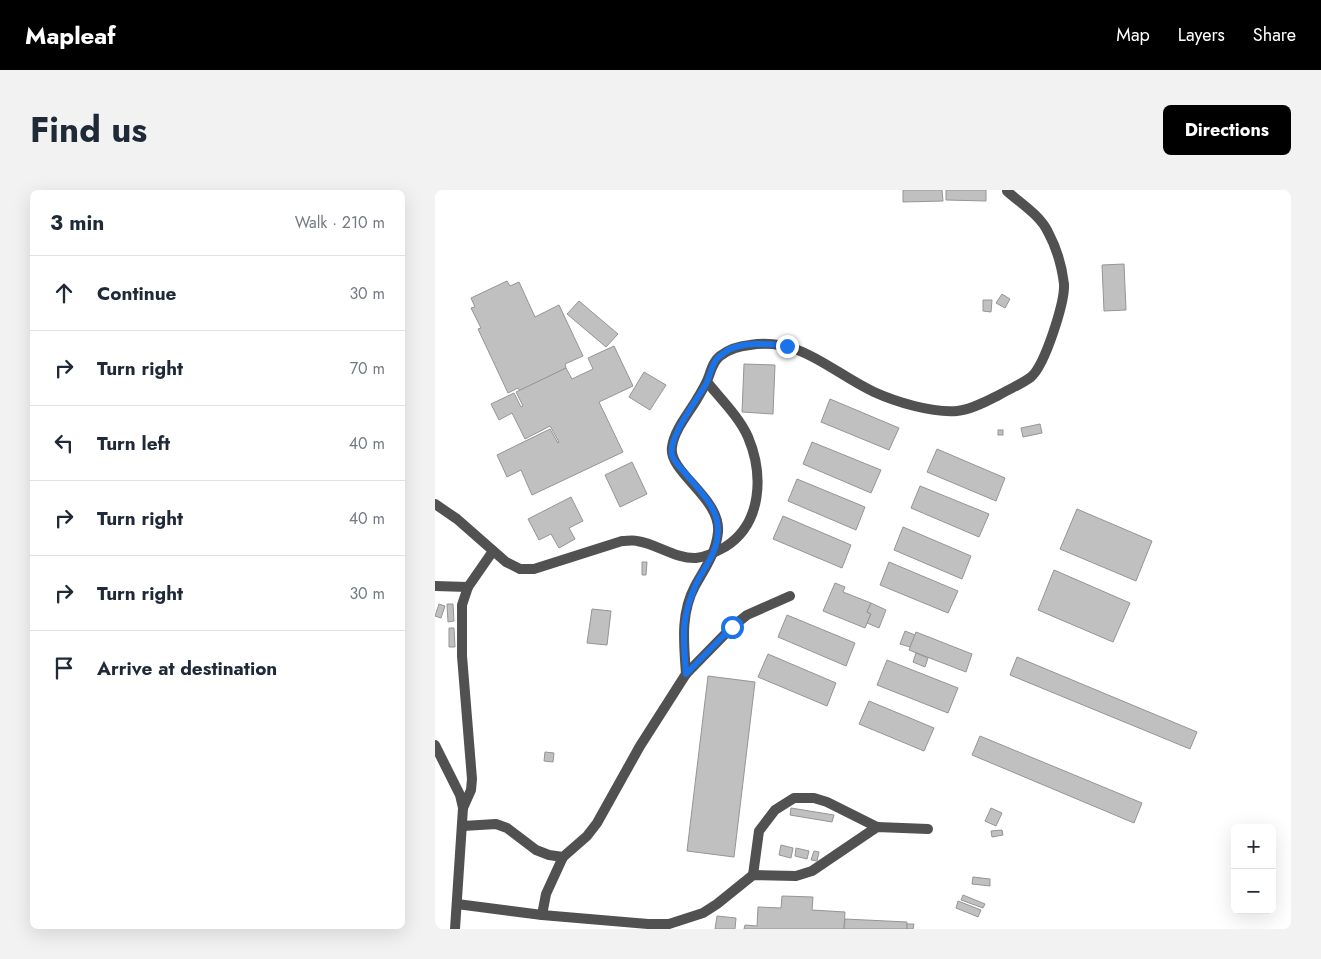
<!DOCTYPE html>
<html lang="en">
<head>
<meta charset="utf-8">
<style>
  body { margin:0; font-family:Jost,sans-serif; background:#f2f2f3; color:#1f2937 }
  .controls { position:absolute; right:15px; bottom:15px; display:grid; overflow:hidden; border-radius:8px; box-shadow:0 5px 20px #0002 }
  .controls button { width:45px; height:45px; display:grid; place-items:center; padding:0; border:0; border-bottom:1px solid #e0e1e3; background:#fff; color:#1f2937; font:25px sans-serif }
  .stop { position:absolute; width:15px; height:15px; margin:-11px; border:4px solid #1a73e8; border-radius:50%; background:#fff }
  .stop.end { background:#1a73e8; border-color:#fff; box-shadow:0 1px 5px #0008 }
  .list { margin:0; padding:0; list-style:none }
  h2 { display:flex; justify-content:space-between; align-items:center; height:65px; margin:0; padding:0 20px; font-size:21px }
  h2 small { font-size:16px; font-weight:400; color:#747a83 }
  .list li { display:grid; grid-template-columns:32px 1fr auto; gap:15px; align-items:center; box-sizing:border-box; height:75px; padding:0 20px; border-top:1px solid #e0e1e3 }
  .list b { display:block; font-size:19px; white-space:nowrap }
  .list em { font-size:16px; font-style:normal; color:#747a83 }
  .icon { flex:none; width:28px; height:28px; fill:none; stroke:currentColor; stroke-width:2; stroke-linecap:round; stroke-linejoin:round }
  .map { position:relative; flex:none; width:856px; height:739px; overflow:hidden; border-radius:8px }
  header { display:flex; align-items:center; gap:30px; box-sizing:border-box; height:70px; padding:0 25px; background:#000; color:#fff }
  header strong { font-size:24px }
  nav { display:flex; gap:28px; margin-inline-start:auto; font-size:18px }
  .intro { display:flex; align-items:center; justify-content:space-between; box-sizing:border-box; height:120px; padding:0 30px }
  h1 { margin:0; font-size:35px }
  .button { padding:12px 22px; border-radius:8px; background:#000; color:#fff; font-size:18px; font-weight:700 }
  main { display:flex; gap:30px; padding:0 30px }
  aside { flex:1; background:#fff; border-radius:8px; box-shadow:0 5px 20px #0002 }
  .map>svg:first-child { display:block }
  .building { fill:#c0c0c0; stroke:#959595 }
  .lines { fill:none; stroke-linecap:round; stroke-linejoin:round }
  .street { stroke:#515151; stroke-width:10 }
  .route { stroke:#1a73e8; stroke-width:6 }
</style>
</head>
<body>
<header>
<strong>Mapleaf</strong>
<nav><a>Map</a><a>Layers</a><a>Share</a></nav>
</header>
<div class="intro"><h1>Find us</h1><a class="button">Directions</a></div>
<main>
<aside>
<h2>3 min<small>Walk · 210 m</small></h2>
<ul class="list">
<li><svg class="icon" aria-label="ahead" viewBox="0 0 24 24"><path d="M12 20V5M6 11l6-6 6 6"/></svg><div><b>Continue</b></div><em>30 m</em></li>
<li><svg class="icon" aria-label="right" viewBox="0 0 24 24"><path d="M7 20v-9h11M14 6l5 5-5 5"/></svg><div><b>Turn right</b></div><em>70 m</em></li>
<li><svg class="icon" aria-label="left" viewBox="0 0 24 24"><path d="M17 20v-9H6M10 6l-5 5 5 5"/></svg><div><b>Turn left</b></div><em>40 m</em></li>
<li><svg class="icon" aria-label="right" viewBox="0 0 24 24"><path d="M7 20v-9h11M14 6l5 5-5 5"/></svg><div><b>Turn right</b></div><em>40 m</em></li>
<li><svg class="icon" aria-label="right" viewBox="0 0 24 24"><path d="M7 20v-9h11M14 6l5 5-5 5"/></svg><div><b>Turn right</b></div><em>30 m</em></li>
<li><svg class="icon" aria-label="arrive" viewBox="0 0 24 24"><path d="M6 21V4h12l-3 4 3 4H6"/></svg><div><b>Arrive at destination</b></div></li>
</ul>
</aside>
<div class="map">
<svg width="856" height="739" viewBox="0 0 856 739">
  <rect width="100%" height="100%" fill="#fff"/>
  <g class="building">
    <path d="M 468,0 L 507,0 L 508,11 L 468,12 Z"/>
    <path d="M 511,0 L 551,0 L 551,11 L 511,10 Z"/>
    <path d="M 689,74 L 691,120 L 669,121 L 667,75 Z"/>
    <path d="M 72,91 L 75,96 L 84,92 L 100,127 L 124,115 L 148,166 L 130,174 L 131,178 L 85,201 L 83,198 L 73,203 L 43,139 L 46,138 L 36,118 L 40,117 L 36,108 Z"/>
    <path d="M 567,104 L 575,109 L 570,118 L 561,113 Z"/>
    <path d="M 548,110 L 557,110 L 556,122 L 548,121 Z"/>
    <path d="M 144,111 L 183,144 L 171,157 L 132,124 Z"/>
    <path d="M 179,156 L 198,196 L 164,212 L 188,262 L 97,305 L 86,280 L 72,287 L 62,265 L 115,239 L 123,253 L 124,252 L 115,236 L 90,249 L 77,223 L 64,230 L 56,214 L 79,203 L 86,217 L 88,216 L 81,202 L 131,178 L 137,189 L 158,179 L 153,168 Z"/>
    <path d="M 309,174 L 340,175 L 338,224 L 307,222 Z"/>
    <path d="M 209,182 L 231,195 L 215,220 L 194,207 Z"/>
    <path d="M 395,209 L 464,238 L 454,260 L 386,232 Z"/>
    <path d="M 605,234 L 607,243 L 588,247 L 586,238 Z"/>
    <rect x="563" y="240" width="5" height="5"/>
    <path d="M 377,252 L 446,280 L 436,303 L 368,274 Z"/>
    <path d="M 502,259 L 570,288 L 561,311 L 492,282 Z"/>
    <path d="M 197,272 L 212,304 L 185,317 L 170,285 Z"/>
    <path d="M 362,289 L 430,317 L 421,340 L 353,311 Z"/>
    <path d="M 485,296 L 554,324 L 544,347 L 476,318 Z"/>
    <path d="M 136,307 L 148,331 L 134,338 L 140,349 L 124,358 L 116,344 L 104,350 L 93,329 Z"/>
    <path d="M 642,319 L 717,351 L 701,391 L 625,359 Z"/>
    <path d="M 348,326 L 416,355 L 407,378 L 338,349 Z"/>
    <path d="M 468,337 L 536,366 L 527,389 L 459,360 Z"/>
    <path d="M 207,372 L 212,372 L 211,385 L 207,385 Z"/>
    <path d="M 454,372 L 523,401 L 513,423 L 445,395 Z"/>
    <path d="M 619,380 L 695,413 L 678,452 L 603,420 Z"/>
    <path d="M 400,393 L 410,397 L 408,402 L 436,413 L 432,422 L 436,424 L 430,438 L 388,421 Z"/>
    <path d="M 436,413 L 451,420 L 444,438 L 432,433 L 436,424 L 432,422 Z"/>
    <path d="M 4,414 L 10,416 L 6,428 L 0,426 Z"/>
    <path d="M 12,414 L 18,414 L 19,431 L 13,432 Z"/>
    <path d="M 157,419 L 176,421 L 172,455 L 152,453 Z"/>
    <path d="M 352,425 L 420,453 L 411,476 L 343,447 Z"/>
    <path d="M 14,438 L 19,438 L 20,457 L 14,457 Z"/>
    <path d="M 470,441 L 480,445 L 475,457 L 465,454 Z"/>
    <path d="M 481,442 L 537,464 L 531,482 L 474,460 Z"/>
    <path d="M 481,463 L 493,468 L 490,477 L 478,472 Z"/>
    <path d="M 333,464 L 401,493 L 392,516 L 323,487 Z"/>
    <path d="M 582,467 L 762,542 L 755,559 L 575,485 Z"/>
    <path d="M 452,470 L 523,498 L 513,523 L 442,495 Z"/>
    <path d="M 273,486 L 320,492 L 299,667 L 252,661 Z"/>
    <path d="M 434,511 L 499,538 L 489,561 L 424,534 Z"/>
    <path d="M 545,546 L 707,613 L 699,633 L 537,565 Z"/>
    <path d="M 110,562 L 119,563 L 118,572 L 109,571 Z"/>
    <path d="M 356,618 L 399,625 L 397,632 L 355,625 Z"/>
    <path d="M 556,618 L 567,623 L 561,636 L 550,631 Z"/>
    <path d="M 567,640 L 568,645 L 557,647 L 556,641 Z"/>
    <path d="M 346,655 L 358,658 L 356,668 L 344,665 Z"/>
    <path d="M 361,658 L 374,661 L 372,669 L 360,666 Z"/>
    <path d="M 379,661 L 384,662 L 382,671 L 376,670 Z"/>
    <path d="M 538,687 L 555,689 L 555,696 L 537,694 Z"/>
    <path d="M 528,705 L 550,714 L 548,718 L 526,710 Z"/>
    <path d="M 347,706 L 378,707 L 377,720 L 410,722 L 409,739 L 309,739 L 310,735 L 322,736 L 323,717 L 346,718 Z"/>
    <path d="M 523,711 L 546,720 L 543,727 L 521,718 Z"/>
    <path d="M 282,726 L 301,728 L 300,739 L 280,739 Z"/>
    <path d="M 410,729 L 472,732 L 472,739 L 409,739 Z"/>
    <path d="M 472,734 L 479,734 L 478,739 L 472,739 Z"/>
  </g>
  <g class="lines">
    <g class="street">
      <path d="M 0,314 L 22,329 L 71,372 L 85,379 L 99,379 L 187,351 C 192,351 198,350 202,351 C 222,354 241,369 261,368 C 271,367 281,362 290,357 C 327,334 329,285 313,247 C 305,228 285,208 272,192"/>
      <path d="M 0,396 L 33,397"/>
      <path d="M 251,484 C 249,454 245,424 260,396 C 270,378 281,363 283,342 C 286,308 233,282 237,257 C 239,240 254,223 262,209 C 265,204 268,199 271,193 C 276,184 276,173 285,166 C 294,159 304,156 315,155 C 366,147 396,182 439,202 C 461,212 497,223 522,221 C 536,220 552,211 564,205 C 574,199 587,194 596,187 C 610,175 630,112 629,94 C 627,77 621,57 613,42 C 605,25 585,13 572,1"/>
      <path d="M 0,555 L 25,605 L 28,618 L 20,739"/>
      <path d="M 28,618 L 36,600 L 37,589 L 27,466 L 27,415 L 33,397 L 58,361"/>
      <path d="M 28,636 L 61,634 L 72,638 L 101,660 L 114,665 L 128,667 L 152,646 L 162,633 L 205,556 L 251,484 L 297,437 L 312,425 L 355,406"/>
      <path d="M 318,685 L 324,641 L 340,620 L 359,608 L 379,608 L 392,612 L 442,637"/>
      <path d="M 22,714 L 107,725 L 213,734 L 234,734 L 268,723 L 282,714 L 318,685 L 361,686 L 377,681 L 442,637 L 493,639"/>
      <path d="M 107,725 L 111,704 L 128,667"/>
    </g>
  </g>
  <g class="lines">
    <path class="route" d="M 297,437 L 251,484 C 249,450 245,432 259,399 C 267,378 282,367 283,341 C 284,318 263,299 250,283 C 245,277 239,272 237,265 C 233,247 262,210 271,194 C 275,186 276,177 281,170 C 284,166 289,163 293,160 C 311,151 333,154 352,156"/>
  </g>
</svg>
<div class="controls">
<button>+</button>
<button>−</button>
</div>
<div class="stop" style="left:297px;top:437px"></div>
<div class="stop end" style="left:352px;top:156px"></div>
</div>
</main>
</body>
</html>
